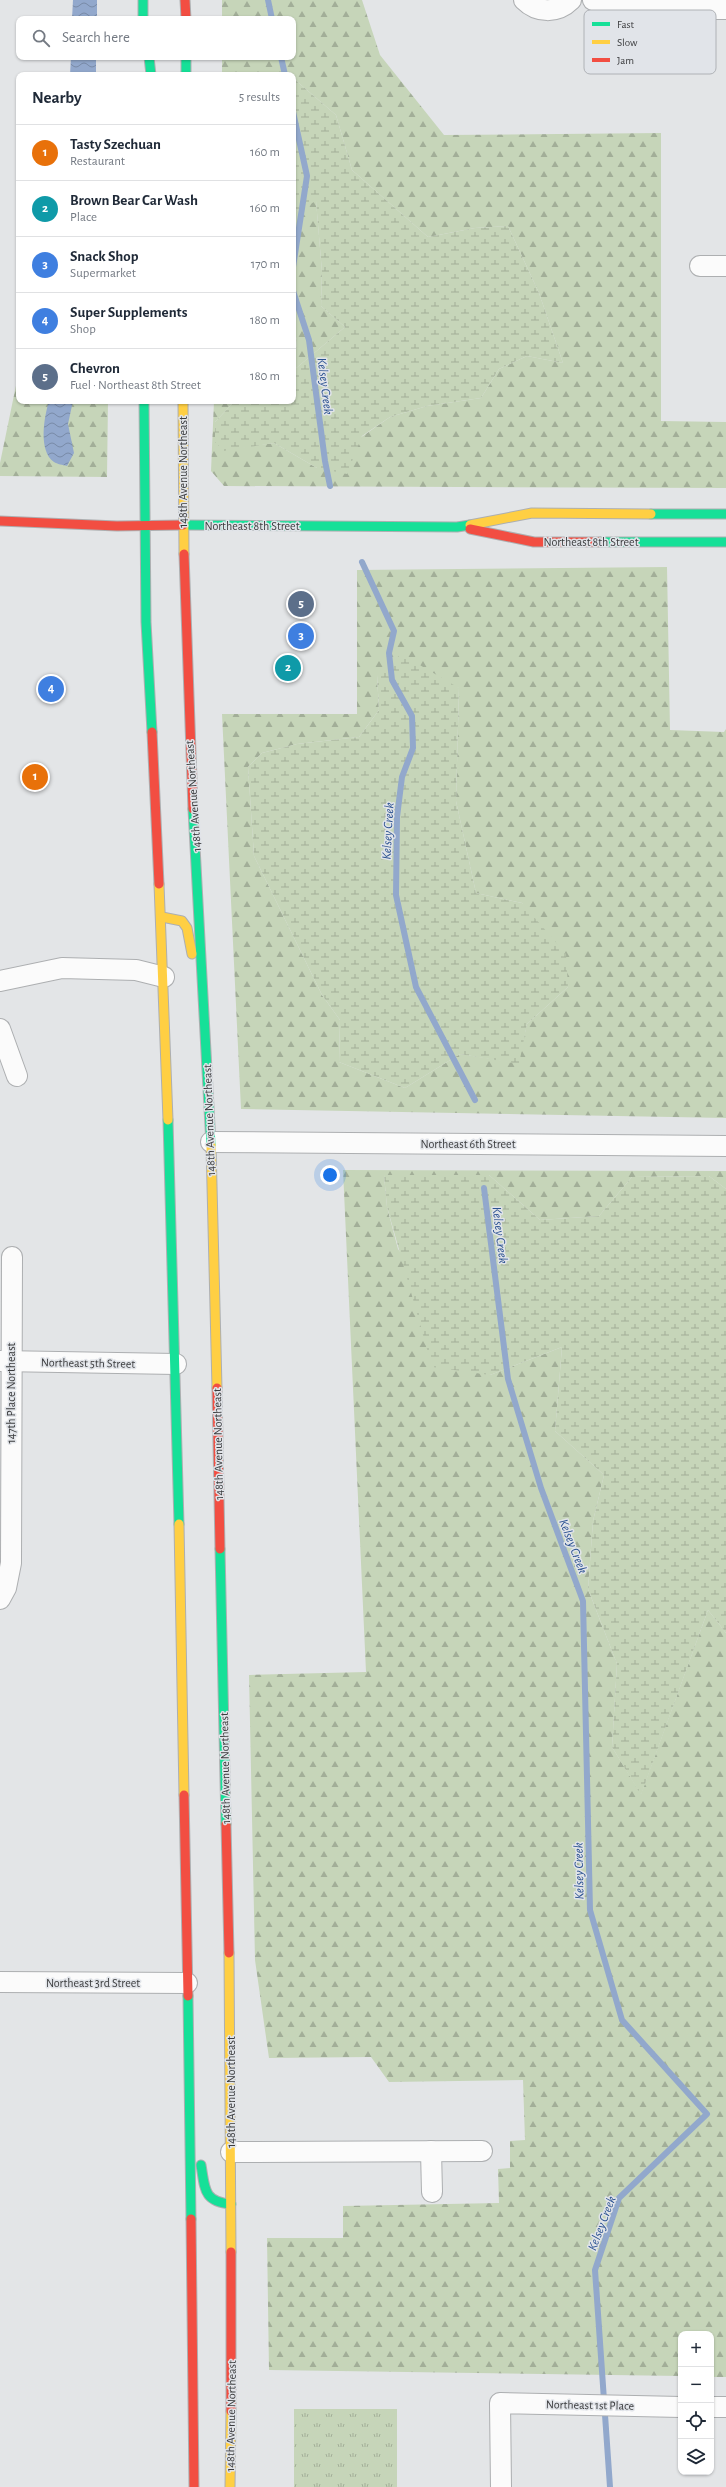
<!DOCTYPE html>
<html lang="en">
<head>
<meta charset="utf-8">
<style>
  body { margin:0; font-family:"Alegreya Sans",sans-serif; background:#f6f6f7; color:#1f2937 }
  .controls { position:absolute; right:12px; bottom:12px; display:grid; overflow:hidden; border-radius:8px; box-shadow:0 1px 3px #0004 }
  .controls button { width:36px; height:36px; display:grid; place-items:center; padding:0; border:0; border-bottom:1px solid #e0e1e3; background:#fff; color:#1f2937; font:20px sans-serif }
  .you { position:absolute; left:330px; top:1175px; width:14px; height:14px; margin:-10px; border:3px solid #fff; border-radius:50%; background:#1a73e8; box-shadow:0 0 0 6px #1a73e833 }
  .badge { display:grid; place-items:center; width:26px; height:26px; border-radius:50%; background:#767779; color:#fff; font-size:13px; font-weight:700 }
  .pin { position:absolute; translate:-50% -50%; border:2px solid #fff; box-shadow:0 1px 4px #0006 }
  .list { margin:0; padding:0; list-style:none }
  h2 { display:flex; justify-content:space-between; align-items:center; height:52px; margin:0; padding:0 16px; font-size:17px }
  h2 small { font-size:13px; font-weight:400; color:#747a83 }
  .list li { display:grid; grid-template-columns:26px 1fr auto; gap:12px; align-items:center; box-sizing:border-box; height:56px; padding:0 16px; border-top:1px solid #e0e1e3 }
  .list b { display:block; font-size:15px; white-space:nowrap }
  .list p { margin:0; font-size:13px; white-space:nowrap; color:#747a83 }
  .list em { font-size:13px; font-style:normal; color:#747a83 }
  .icon { flex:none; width:22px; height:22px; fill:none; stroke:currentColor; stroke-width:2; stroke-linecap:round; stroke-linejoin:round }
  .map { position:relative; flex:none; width:726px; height:2487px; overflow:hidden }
  .search { position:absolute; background:#fff; box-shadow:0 1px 3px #0004; left:16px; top:16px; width:280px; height:44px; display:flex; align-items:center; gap:10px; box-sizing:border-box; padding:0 14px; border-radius:8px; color:#747a83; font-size:15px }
  .panel { position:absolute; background:#fff; box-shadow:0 1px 3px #0004; left:16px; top:72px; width:280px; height:332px; border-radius:8px }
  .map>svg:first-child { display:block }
  .forest { fill:url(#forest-firs); fill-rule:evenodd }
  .wetland { fill:url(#wetland-marsh) }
  .park { fill:url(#park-tufts) }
  .water { fill:url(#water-waves) }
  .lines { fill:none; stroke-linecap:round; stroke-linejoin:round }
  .stream { stroke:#92a8cc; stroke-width:6 }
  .street-casing { stroke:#adafb1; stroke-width:22 }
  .fast-casing { stroke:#adafb1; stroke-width:11 }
  .slow-casing { stroke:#adafb1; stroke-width:11 }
  .jam-casing { stroke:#adafb1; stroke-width:11 }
  .street { stroke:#fbfbfb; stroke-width:20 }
  .fast { stroke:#16e098; stroke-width:9 }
  .slow { stroke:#ffcf43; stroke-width:9 }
  .jam { stroke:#f24e42; stroke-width:9 }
  .labels { text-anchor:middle; stroke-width:3; stroke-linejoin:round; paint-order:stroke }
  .street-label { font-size:12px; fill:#3b3c3e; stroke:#e1e4e9 }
  .water-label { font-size:13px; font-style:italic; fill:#2b5291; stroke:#e1e4e9 }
  .key { fill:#e1e4e9; stroke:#afb2b6; stroke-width:1 }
  .key-label { font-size:11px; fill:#3b3c3e }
</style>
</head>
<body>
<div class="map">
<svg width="726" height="2487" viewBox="0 0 726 2487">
  <defs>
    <pattern id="forest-firs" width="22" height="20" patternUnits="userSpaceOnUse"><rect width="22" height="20" fill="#c6d5b9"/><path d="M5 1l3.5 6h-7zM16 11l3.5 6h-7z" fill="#a2ae98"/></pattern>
    <pattern id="wetland-marsh" width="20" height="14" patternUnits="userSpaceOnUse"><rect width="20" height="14" fill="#c6d5b9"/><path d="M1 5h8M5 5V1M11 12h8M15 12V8" fill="none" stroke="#a2ae98"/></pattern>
    <pattern id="park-tufts" width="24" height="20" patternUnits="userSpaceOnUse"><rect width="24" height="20" fill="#c6d5b9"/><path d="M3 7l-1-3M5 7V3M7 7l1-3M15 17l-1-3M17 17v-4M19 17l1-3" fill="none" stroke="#a2ae98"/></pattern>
    <pattern id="water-waves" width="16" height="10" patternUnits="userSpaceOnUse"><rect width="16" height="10" fill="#92a8cc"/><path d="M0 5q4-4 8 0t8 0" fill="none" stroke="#788aa7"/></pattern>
  </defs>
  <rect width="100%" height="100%" fill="#e3e5e7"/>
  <g class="forest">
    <path d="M 222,0 L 362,0 L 380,55 L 444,135 L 661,133 L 661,421 L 726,422 L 726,488 L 224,486 L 211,471 L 214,401 L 231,401 L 232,404 L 215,422 L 224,450 L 274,443 L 317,468 L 390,417 L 427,406 L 481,398 L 499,369 L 527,356 L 563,363 L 539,293 L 508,226 L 475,228 L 428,237 L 352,170 L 336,115 L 293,78 L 293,75 L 222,75 L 222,57 L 293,57 L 293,19 L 222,19 Z"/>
    <path d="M 316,200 L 322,272 L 321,306 L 345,327 L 294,370 L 297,340 L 293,328 L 293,213 Z"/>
    <path d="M 19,371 L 19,401 L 108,401 L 107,477 L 0,476 L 0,463 Z"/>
    <path d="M 667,567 L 670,730 L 724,732 L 726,729 L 726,1118 L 241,1109 L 222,714 L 357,714 L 357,570 ZM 377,675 L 459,688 L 456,801 L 476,893 L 522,903 L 568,987 L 527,1024 L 518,1063 L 460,1054 L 405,1088 L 339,1062 L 340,1020 L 322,995 L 254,856 L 248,767 L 262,753 L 297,744 L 359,737 L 379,710 Z"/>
    <path d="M 343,1170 L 726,1171 L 726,1189 L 709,1176 L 632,1177 L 599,1216 L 540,1220 L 489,1175 L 384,1175 L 387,1207 L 398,1249 L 490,1375 L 562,1347 L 555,1431 L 604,1475 L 593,1521 L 588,1589 L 617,1664 L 612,1747 L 641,1794 L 708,1610 L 726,1633 L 726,2377 L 711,2377 L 711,2334 L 681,2334 L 681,2376 L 269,2370 L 267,2238 L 343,2238 L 343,2206 L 499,2203 L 498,2169 L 510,2168 L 510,2141 L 525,2140 L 523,2080 L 389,2082 L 371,2057 L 269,2058 L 255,1960 L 249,1675 L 366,1672 Z"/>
  </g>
  <g class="wetland">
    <path d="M 293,78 L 336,115 L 352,170 L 428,237 L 475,228 L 508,226 L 539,293 L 563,363 L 527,356 L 499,369 L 481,398 L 427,406 L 390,417 L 362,436 L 347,474 L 317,468 L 274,443 L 224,451 L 215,442 L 215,422 L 232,404 L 231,401 L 293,401 L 293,328 L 297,340 L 294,370 L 345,327 L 321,306 L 322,272 L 316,201 L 293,213 Z"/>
    <path d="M 401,654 L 459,688 L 456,801 L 476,893 L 522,903 L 566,954 L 568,987 L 527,1024 L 519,1064 L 460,1054 L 405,1088 L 339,1062 L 340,1020 L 322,995 L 254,856 L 248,767 L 262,753 L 297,744 L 359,737 L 379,710 L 377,675 Z"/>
    <path d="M 384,1175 L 489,1175 L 540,1220 L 599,1216 L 632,1177 L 709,1176 L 726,1189 L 726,1633 L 708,1610 L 641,1795 L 612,1747 L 617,1664 L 588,1589 L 593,1521 L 604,1475 L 555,1431 L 562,1347 L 490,1375 L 432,1367 L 387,1207 Z"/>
  </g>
  <rect class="park" x="294" y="2409" width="103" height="78"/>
  <g class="water">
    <path d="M 73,0 L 97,0 L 97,19 L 72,19 Z"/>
    <path d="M 71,57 L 96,57 L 96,75 L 70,75 Z"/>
    <path d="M 49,401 L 73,401 L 68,424 L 74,453 L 67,466 C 63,465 57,464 54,462 C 38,451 44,417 49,401 Z"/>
  </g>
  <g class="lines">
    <g class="stream">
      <path d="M 268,0 L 272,19"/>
      <path d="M 281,57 L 285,75"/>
      <path d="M 293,112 L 307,176 L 293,267"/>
      <path d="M 293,291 L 309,340 L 325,461 L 330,486"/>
      <path d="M 362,562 L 394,631 L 389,653 L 392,680 L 412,716 L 413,748 L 402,777 L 397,817 L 396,895 L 416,987 L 475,1100"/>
      <path d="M 484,1188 L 508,1379 L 541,1488 L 583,1601 L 590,1910 L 622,2020 L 707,2114 L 619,2198 L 595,2270 L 610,2487"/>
    </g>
    <defs>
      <g id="street">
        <path d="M 524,0 C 537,13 557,14 571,0"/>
        <path d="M 593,0 L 613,9 L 726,9"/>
        <path d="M 700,266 L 726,266"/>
        <path d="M 0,981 L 62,968 L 136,970 L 164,977"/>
        <path d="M 0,1029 L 17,1076"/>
        <path d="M 211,1142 L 726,1146"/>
        <path d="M 0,1361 L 176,1364"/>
        <path d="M 0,1599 L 6,1588 L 11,1563 L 12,1257"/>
        <path d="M 0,1982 L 187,1983"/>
        <path d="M 431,2151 L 432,2192"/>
        <path d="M 231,2152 L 482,2151"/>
        <path d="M 711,2407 L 726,2407"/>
        <path d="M 501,2487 L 500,2403 L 681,2407"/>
      </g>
      <g id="fast">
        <path d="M 143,0 L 143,19"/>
        <path d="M 149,57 L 151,75"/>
        <path d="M 186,57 L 186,75"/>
        <path d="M 144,401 L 146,622 L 152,732"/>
        <path d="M 651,514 L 726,514"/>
        <path d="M 183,525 L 457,527 L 470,525"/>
        <path d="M 600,542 L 726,542"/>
        <path d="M 193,809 L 211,1145"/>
        <path d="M 168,1120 L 179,1524"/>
        <path d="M 220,1549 L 226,1824"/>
        <path d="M 188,1996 L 191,2219"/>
        <path d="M 201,2165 C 205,2188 203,2202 231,2204"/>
      </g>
      <g id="slow">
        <path d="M 183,401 L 184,554"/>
        <path d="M 470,525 L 532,513 L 651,514"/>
        <path d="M 159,884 L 168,1120"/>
        <path d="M 162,917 L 182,921 L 187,928 L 192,954"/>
        <path d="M 211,1145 L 217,1388"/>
        <path d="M 179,1524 L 184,1795"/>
        <path d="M 229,1953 L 231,2252"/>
        <path d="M 230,2487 L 231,2411"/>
      </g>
      <g id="jam">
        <path d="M 185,0 L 186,19"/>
        <path d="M 0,521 L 117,526 L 183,525"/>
        <path d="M 470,529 L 534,542 L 600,542"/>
        <path d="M 184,554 L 193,809"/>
        <path d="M 152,732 L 159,884"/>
        <path d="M 217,1388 L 220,1549"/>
        <path d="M 184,1795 L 188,1996"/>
        <path d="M 226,1824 L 229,1953"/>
        <path d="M 191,2219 L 194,2487"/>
        <path d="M 231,2252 L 231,2411"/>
      </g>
    </defs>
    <use href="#street" class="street-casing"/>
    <use href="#fast" class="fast-casing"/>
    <use href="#slow" class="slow-casing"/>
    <use href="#jam" class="jam-casing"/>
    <use href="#street" class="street"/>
    <use href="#fast" class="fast"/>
    <use href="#slow" class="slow"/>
    <use href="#jam" class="jam"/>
  </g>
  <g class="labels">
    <g class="street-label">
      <text transform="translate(183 472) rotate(-90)" y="4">148th Avenue Northeast</text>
      <text x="252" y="530">Northeast 8th Street</text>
      <text x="591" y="546">Northeast 8th Street</text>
      <text transform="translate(193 796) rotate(-94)" y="4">148th Avenue Northeast</text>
      <text transform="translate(209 1120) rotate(-92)" y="4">148th Avenue Northeast</text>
      <text x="468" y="1148">Northeast 6th Street</text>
      <text transform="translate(88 1363) rotate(1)" y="4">Northeast 5th Street</text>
      <text transform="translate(11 1393) rotate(-90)" y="4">147th Place Northeast</text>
      <text transform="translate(218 1444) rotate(-91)" y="4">148th Avenue Northeast</text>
      <text transform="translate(225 1768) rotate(-91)" y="4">148th Avenue Northeast</text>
      <text x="93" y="1987">Northeast 3rd Street</text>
      <text transform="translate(231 2092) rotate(-90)" y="4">148th Avenue Northeast</text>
      <text transform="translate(590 2405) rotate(1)" y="4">Northeast 1st Place</text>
      <text transform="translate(231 2416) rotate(-89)" y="4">148th Avenue Northeast</text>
    </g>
    <g class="water-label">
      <text transform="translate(326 386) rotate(83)" y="5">Kelsey Creek</text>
      <text transform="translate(387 831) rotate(-87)" y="5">Kelsey Creek</text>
      <text transform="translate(501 1235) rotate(83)" y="5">Kelsey Creek</text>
      <text transform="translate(574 1546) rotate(69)" y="5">Kelsey Creek</text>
      <text transform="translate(578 1871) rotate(-91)" y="5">Kelsey Creek</text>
      <text transform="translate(601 2223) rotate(-69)" y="5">Kelsey Creek</text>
    </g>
  </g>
  <rect x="584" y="10" width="132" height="64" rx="6" class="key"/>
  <rect x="592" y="22" width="18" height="4" fill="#16e098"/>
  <rect x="592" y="40" width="18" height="4" fill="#ffcf43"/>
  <rect x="592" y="58" width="18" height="4" fill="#f24e42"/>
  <g class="key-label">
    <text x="617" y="28">Fast</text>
    <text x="617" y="46">Slow</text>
    <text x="617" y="64">Jam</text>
  </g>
</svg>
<div class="controls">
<button>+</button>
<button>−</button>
<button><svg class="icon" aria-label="locate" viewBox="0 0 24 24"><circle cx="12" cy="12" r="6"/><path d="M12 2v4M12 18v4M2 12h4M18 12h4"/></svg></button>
<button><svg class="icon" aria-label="layers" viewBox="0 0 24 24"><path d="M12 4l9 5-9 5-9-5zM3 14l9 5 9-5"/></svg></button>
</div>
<div class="you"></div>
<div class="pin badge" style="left:35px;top:777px;background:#e8710a">1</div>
<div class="pin badge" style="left:288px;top:668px;background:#0f9aa8">2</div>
<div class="pin badge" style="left:301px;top:636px;background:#3f7fe0">3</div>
<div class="pin badge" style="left:51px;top:689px;background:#3f7fe0">4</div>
<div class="pin badge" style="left:301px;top:604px;background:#5c6f8a">5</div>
<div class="search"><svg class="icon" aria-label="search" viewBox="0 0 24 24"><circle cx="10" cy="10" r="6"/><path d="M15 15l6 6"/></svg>Search here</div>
<section class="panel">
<h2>Nearby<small>5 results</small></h2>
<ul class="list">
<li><span class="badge" style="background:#e8710a">1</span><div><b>Tasty Szechuan</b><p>Restaurant</p></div><em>160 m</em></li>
<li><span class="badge" style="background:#0f9aa8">2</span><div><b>Brown Bear Car Wash</b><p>Place</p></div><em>160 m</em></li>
<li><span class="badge" style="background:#3f7fe0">3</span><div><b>Snack Shop</b><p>Supermarket</p></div><em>170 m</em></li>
<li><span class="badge" style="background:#3f7fe0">4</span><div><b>Super Supplements</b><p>Shop</p></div><em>180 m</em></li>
<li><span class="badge" style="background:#5c6f8a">5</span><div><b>Chevron</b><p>Fuel · Northeast 8th Street</p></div><em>180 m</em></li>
</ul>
</section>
</div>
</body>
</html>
